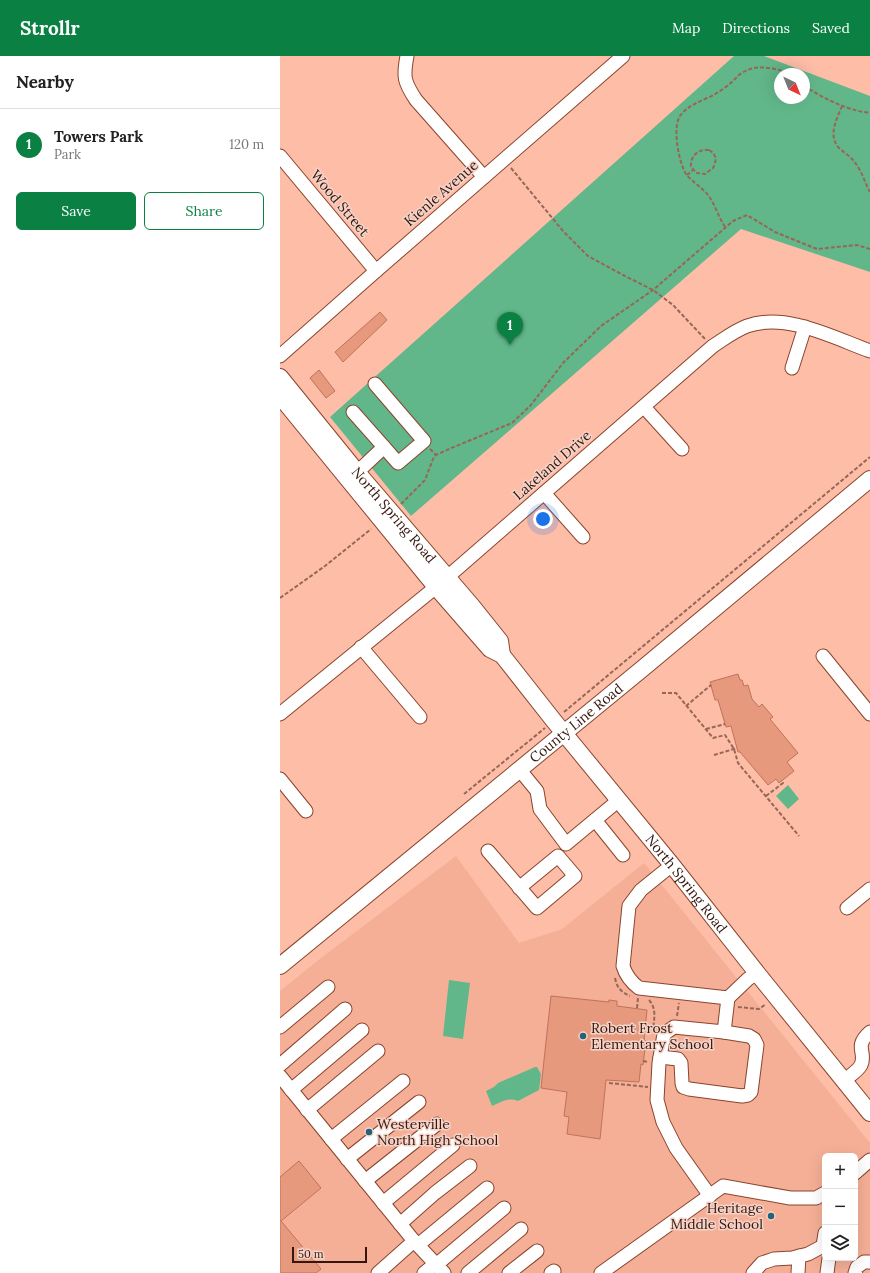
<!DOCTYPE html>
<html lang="en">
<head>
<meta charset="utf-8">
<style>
  body { margin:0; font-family:Lora,serif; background:#f2f2f2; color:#222 }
  .controls { position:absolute; right:12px; bottom:12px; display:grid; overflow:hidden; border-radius:6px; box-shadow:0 4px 16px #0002 }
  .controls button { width:36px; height:36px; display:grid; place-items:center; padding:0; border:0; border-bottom:1px solid #e0e0e0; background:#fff; color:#222; font:20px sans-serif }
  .compass { position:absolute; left:494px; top:12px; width:36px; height:36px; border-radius:50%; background:#fff; box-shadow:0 4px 16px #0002; rotate:137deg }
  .scale { position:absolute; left:12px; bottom:10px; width:75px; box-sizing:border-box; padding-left:4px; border:2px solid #34160c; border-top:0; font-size:11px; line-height:14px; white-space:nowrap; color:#34160c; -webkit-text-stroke:3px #f5d3c8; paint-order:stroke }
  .you { position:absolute; left:263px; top:463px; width:14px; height:14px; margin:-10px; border:3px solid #fff; border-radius:50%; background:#1a73e8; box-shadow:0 0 0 6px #1a73e833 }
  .badge { display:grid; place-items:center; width:26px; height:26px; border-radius:50%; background:#0b8043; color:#fff; font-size:13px; font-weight:700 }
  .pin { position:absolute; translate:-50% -33px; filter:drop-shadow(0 1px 2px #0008) }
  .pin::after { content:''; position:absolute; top:21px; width:14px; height:12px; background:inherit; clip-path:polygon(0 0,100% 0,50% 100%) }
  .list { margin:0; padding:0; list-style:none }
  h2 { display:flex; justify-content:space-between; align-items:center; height:52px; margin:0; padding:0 16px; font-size:17px }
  h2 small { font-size:13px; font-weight:400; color:#767676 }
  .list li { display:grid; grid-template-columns:26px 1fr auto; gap:12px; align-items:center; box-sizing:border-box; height:72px; padding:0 16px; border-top:1px solid #e0e0e0 }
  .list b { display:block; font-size:15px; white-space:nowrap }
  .list p { margin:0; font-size:13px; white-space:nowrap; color:#767676 }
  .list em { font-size:13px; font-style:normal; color:#767676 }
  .actions { display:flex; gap:8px; padding:12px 16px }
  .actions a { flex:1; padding:9px 0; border:1px solid #0b8043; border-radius:6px; text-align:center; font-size:14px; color:#0b8043 }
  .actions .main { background:#0b8043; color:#fff }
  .icon { flex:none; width:22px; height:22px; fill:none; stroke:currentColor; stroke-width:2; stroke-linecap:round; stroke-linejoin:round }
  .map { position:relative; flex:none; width:590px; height:1217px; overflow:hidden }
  header { display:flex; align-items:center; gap:24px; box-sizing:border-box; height:56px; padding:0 20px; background:#0b8043; color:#fff }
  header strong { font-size:19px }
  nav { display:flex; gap:22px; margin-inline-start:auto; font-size:14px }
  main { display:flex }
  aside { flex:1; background:#fff }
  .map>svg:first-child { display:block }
  .built { fill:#f5af97; fill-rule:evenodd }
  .green { fill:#61b78a; fill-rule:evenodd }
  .building { fill:#e7997e; stroke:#be735a }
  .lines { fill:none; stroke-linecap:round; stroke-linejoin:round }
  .minor-casing { stroke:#8b442c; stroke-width:15 }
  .major-casing { stroke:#8b442c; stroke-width:18 }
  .path { stroke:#966757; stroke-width:2; stroke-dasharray:4 2; stroke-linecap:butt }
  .minor { stroke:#fff; stroke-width:13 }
  .major { stroke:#fff; stroke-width:16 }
  .poi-dot { fill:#216477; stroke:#f5d3c8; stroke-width:1.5 }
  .labels { text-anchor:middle; stroke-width:3; stroke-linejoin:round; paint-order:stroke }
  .street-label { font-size:14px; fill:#34160c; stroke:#f5d3c8 }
  .poi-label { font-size:14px; fill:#34160c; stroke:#f5d3c8; text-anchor:start }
</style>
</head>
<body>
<header>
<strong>Strollr</strong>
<nav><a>Map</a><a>Directions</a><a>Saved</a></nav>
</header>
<main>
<aside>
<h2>Nearby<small></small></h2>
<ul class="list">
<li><span class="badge">1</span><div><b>Towers Park</b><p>Park</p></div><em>120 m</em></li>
</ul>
<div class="actions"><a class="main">Save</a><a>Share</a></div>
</aside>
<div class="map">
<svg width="590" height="1217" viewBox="0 0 590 1217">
  <rect width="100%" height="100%" fill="#febda7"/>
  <path class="built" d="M 176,800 L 239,887 L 282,873 L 364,807 L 590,1087 L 590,1217 L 0,1217 L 0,935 L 41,902 ZM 545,1100 L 575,1100 L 575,1202 L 545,1202 Z"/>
  <g class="green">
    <path d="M 454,0 L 484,0 L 590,40 L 590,216 L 461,173 L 131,460 L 50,361 ZM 500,18 L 524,18 L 524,42 L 500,42 Z"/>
    <path d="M 508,729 L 519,743 L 508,753 L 496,740 Z"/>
    <path d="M 169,924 L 190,927 L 183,983 L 163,980 Z"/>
    <path d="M 255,1011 L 257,1011 L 261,1018 L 259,1034 L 238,1045 C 227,1041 222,1046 212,1050 L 206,1035 L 214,1031 L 218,1027 Z"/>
  </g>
  <g class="building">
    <path d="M 100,256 L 107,264 L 63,306 L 55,296 Z"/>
    <path d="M 39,314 L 55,335 L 46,342 L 30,322 Z"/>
    <path d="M 458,618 L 460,624 L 462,624 L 464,630 L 468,629 L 472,643 L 479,651 L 482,648 L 493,661 L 490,663 L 518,697 L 507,706 L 514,715 L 499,727 L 496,723 L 488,729 L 460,696 L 458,696 L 451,670 L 446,671 L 438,644 L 435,644 L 430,626 Z"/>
    <path d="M 271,940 L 329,946 L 329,944 L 337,945 L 337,950 L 367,954 L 364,984 L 366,985 L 363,1009 L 361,1008 L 359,1026 L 326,1024 L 320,1083 L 287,1078 L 289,1061 L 284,1060 L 287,1036 L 261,1032 Z"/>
    <path d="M 19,1105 L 41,1132 L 1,1165 L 41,1213 L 36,1217 L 0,1217 L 0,1121 Z"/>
  </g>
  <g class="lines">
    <defs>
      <g id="minor">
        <path d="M 127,0 C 123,21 124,26 136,44 L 204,121"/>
        <path d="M 0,100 L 96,215"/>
        <path d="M 0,300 L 96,215 L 343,0"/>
        <path d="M 512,312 L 525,271"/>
        <path d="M 95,328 L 144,385 L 118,407 L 104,391"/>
        <path d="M 364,351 L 402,393"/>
        <path d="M 70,423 L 104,391 L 73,356"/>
        <path d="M 264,437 L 303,481"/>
        <path d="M 81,591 L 140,661"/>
        <path d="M 543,600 L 590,658"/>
        <path d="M 0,658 L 156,531 L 433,290 C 444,283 454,275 467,270 C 506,256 554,282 590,295"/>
        <path d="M 239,713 L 257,735 L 260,753 L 286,788 L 339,744"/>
        <path d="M 0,723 L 26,755"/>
        <path d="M 315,764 L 343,799"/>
        <path d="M 208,795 L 257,852 L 295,820 L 278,800 L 239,832"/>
        <path d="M 392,809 L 361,834 L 349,850 L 343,910 C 346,920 351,926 359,932 L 448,942 L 468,923 L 477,917"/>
        <path d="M 567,852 L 590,833"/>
        <path d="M 0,971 L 48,931"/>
        <path d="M 380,1001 L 398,1003 L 401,1007 L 402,1027 L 403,1031 L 409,1033 L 462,1040 L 468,1039 L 471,1036 L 477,989 L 474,983 L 469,980 L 444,976"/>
        <path d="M 0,1009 L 65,953"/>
        <path d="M 0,1020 L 134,1185 L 164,1217"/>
        <path d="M 564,1025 C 569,1020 578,1015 581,1009 C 587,996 573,991 590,976"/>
        <path d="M 11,1034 L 82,974"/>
        <path d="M 27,1054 L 98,995"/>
        <path d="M 51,1083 L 123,1025"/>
        <path d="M 67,1103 L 139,1046"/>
        <path d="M 575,1117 L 590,1104"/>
        <path d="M 85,1125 L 157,1068"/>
        <path d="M 430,1140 L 396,1092 L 383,1066 L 377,1044 L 379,1007 L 384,978 L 394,971 L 444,976 L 448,942"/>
        <path d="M 103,1147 L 173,1089"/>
        <path d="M 120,1168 L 155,1137 L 190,1110"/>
        <path d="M 138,1189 L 207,1132"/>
        <path d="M 156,1209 L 224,1152"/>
        <path d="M 98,1217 L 134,1185"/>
        <path d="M 144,1217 L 155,1208"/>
        <path d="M 188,1217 L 241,1173"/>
        <path d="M 229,1217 L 257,1195"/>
        <path d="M 271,1217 L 274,1215"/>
        <path d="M 321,1217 L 443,1130 L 510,1142 L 536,1142 L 545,1137"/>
        <path d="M 473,1217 L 482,1207 L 494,1203 L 512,1202 L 528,1198 L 543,1190 L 545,1177 L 545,1179"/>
        <path d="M 518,1217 L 519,1200"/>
        <path d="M 547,1217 L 549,1202"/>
        <path d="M 575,1217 L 577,1211 L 584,1206 L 590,1206"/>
      </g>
      <g id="major">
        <path id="s1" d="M 0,321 L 77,416 L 192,550 L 220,585 L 222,599"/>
        <path id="s2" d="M 0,340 L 156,531 L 210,593 L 222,599 L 274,665 L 392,809 L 477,917 L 590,1057"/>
        <path id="s3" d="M 0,910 L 362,613 L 590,423"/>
      </g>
    </defs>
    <use href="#minor" class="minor-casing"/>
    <use href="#major" class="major-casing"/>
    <g class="path">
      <path d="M 524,30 C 545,43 566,54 590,57"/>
      <path d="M 562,50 C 557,63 548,78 558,91 C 564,97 572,101 576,108 C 582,116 585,127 590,136"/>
      <path d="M 429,94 C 437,99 437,104 433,112 L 425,118 L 417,117 L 411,111 C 410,100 418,93 429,94 Z"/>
      <path d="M 231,112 L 283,175 L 308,200 L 343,219 L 373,234 L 393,249 L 425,283"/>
      <path d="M 407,119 L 413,114"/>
      <path d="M 445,171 C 439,162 436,151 430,142 C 424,132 413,127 406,118 C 399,107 392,72 400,60 C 407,50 417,47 427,42 C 433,40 438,36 443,33 C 449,29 454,24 459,19 C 474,7 491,12 508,16 L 510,18"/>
      <path d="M 150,393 L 156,399"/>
      <path d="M 121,448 L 145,424 L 153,403 L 156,399 L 169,393 L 232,367 L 251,349 L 283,307 L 321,270 L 373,234 L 453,165 L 467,159 L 495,176 L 537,193 L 577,189 L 590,193"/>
      <path d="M 0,542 L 45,510 L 91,473"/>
      <path d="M 382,637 L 396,637 L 433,682 L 445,679 L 454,693 L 458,707 L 519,780"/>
      <path d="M 406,650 L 431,629"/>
      <path d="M 284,656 L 590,401"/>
      <path d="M 426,673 L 445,668"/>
      <path d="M 434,699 L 457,692"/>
      <path d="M 184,738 L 265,672"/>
      <path d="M 486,740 L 503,727 L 501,725"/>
      <path d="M 335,922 C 337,932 341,936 350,940"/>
      <path d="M 369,944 C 377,953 374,963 373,974"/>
      <path d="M 458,951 L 479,953 L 486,948"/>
      <path d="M 357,952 L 358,942"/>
      <path d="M 397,960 L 399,947"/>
      <path d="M 365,988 L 371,989"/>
      <path d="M 363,1005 L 368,1006"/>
      <path d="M 329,1027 L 368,1031"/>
    </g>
    <use href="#minor" class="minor"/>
    <use href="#major" class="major"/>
  </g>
  <g class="poi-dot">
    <circle cx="303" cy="980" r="4"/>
    <circle cx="89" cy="1076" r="4"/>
    <circle cx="491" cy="1160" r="4"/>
  </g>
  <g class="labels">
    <g class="street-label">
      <text transform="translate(161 137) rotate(-41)" y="5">Kienle Avenue</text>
      <text transform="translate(60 147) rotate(50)" y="5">Wood Street</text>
      <text transform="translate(272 409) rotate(-41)" y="5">Lakeland Drive</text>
      <text dy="5" stroke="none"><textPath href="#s1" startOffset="179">North Spring Road</textPath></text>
      <text dy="5" stroke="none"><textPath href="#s3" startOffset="383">County Line Road</textPath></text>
      <text dy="5" stroke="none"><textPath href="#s2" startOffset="636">North Spring Road</textPath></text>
    </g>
    <g class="poi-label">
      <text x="311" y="977">Robert Frost<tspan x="311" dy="16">Elementary School</tspan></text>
      <text x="97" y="1073">Westerville<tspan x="97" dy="16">North High School</tspan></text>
      <text x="483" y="1157" text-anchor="end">Heritage<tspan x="483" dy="16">Middle School</tspan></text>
    </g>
  </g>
</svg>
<div class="controls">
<button>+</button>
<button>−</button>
<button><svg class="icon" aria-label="layers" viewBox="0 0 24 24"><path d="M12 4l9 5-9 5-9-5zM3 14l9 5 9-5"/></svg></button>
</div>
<svg class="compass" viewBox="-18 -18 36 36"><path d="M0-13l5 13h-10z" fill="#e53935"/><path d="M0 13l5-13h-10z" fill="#767676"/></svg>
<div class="scale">50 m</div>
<div class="you"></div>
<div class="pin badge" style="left:230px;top:289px">1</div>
</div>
</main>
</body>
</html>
